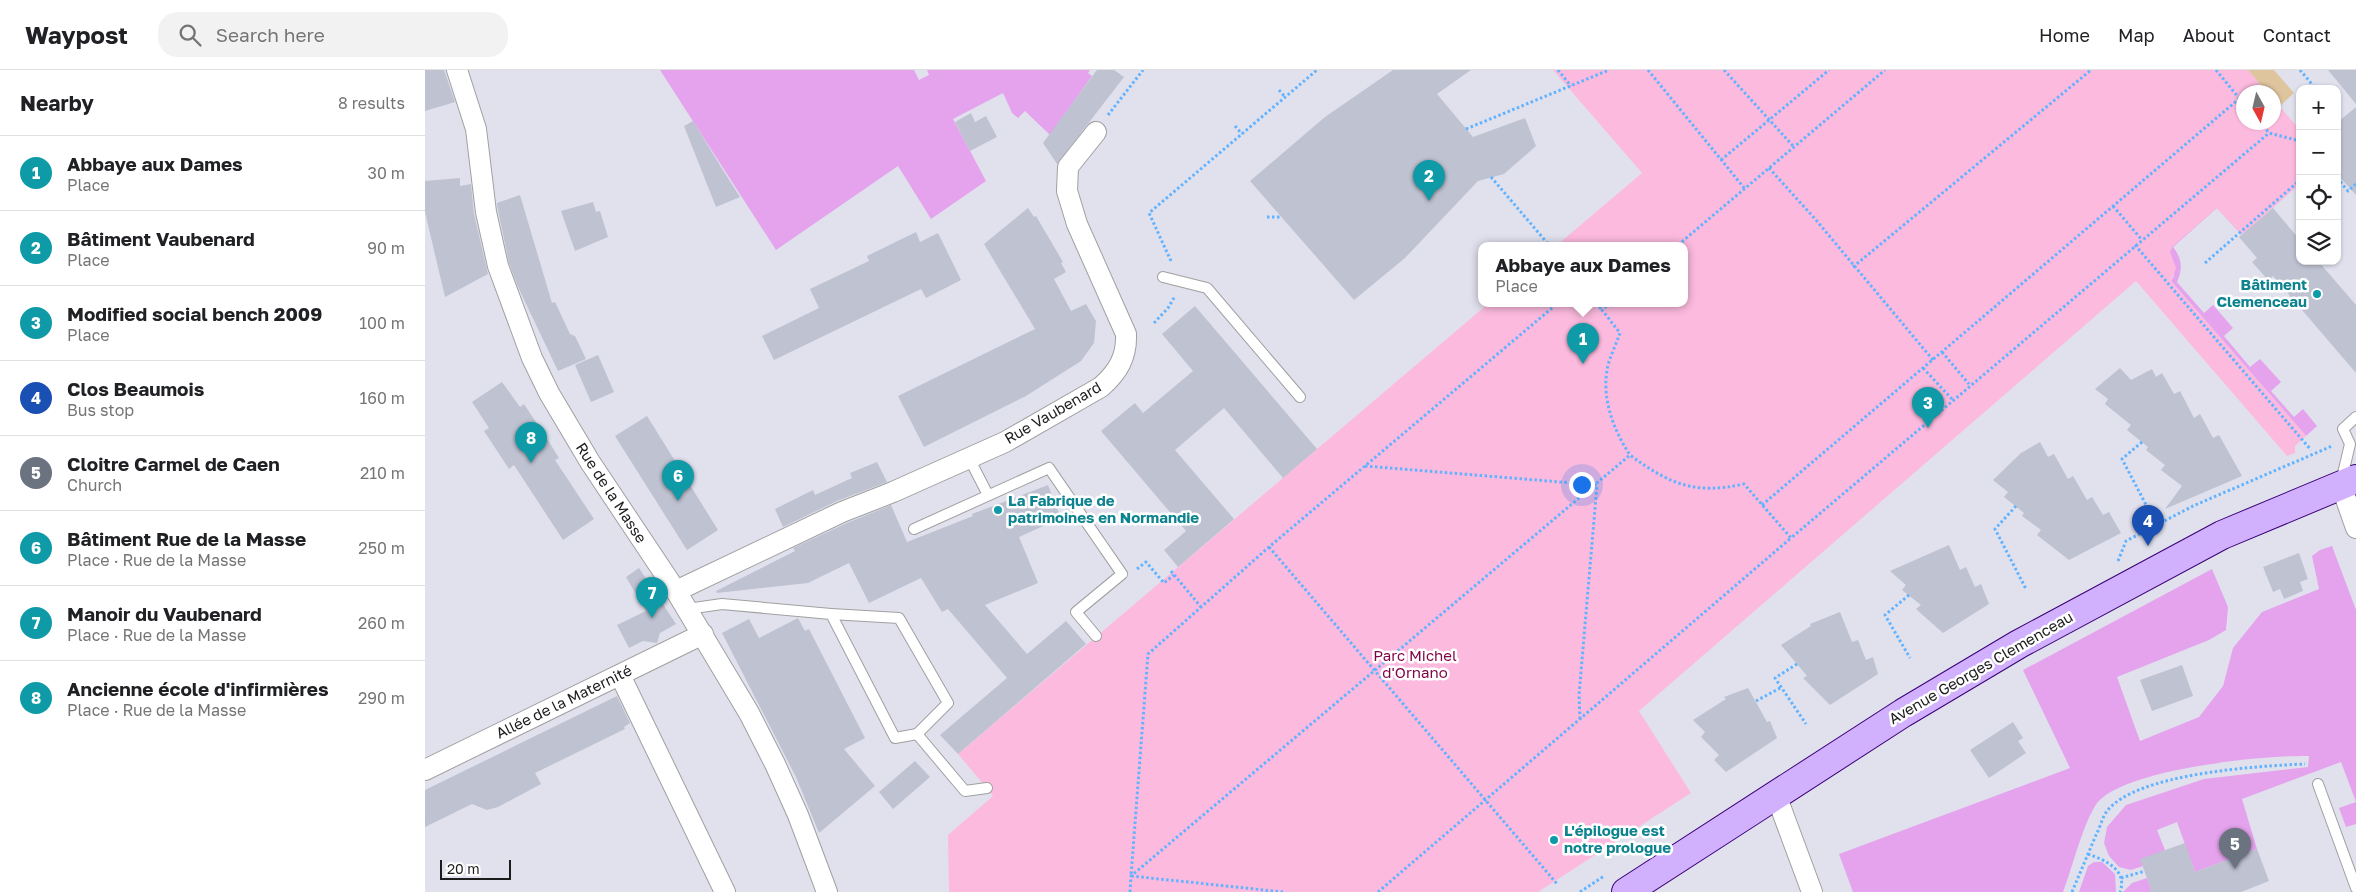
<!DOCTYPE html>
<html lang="en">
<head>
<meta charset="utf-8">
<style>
  body { margin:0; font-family:"Golos Text",sans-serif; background:#f2f2f2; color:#202124 }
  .controls { position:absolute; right:15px; top:15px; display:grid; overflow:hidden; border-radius:10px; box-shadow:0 1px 4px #0004 }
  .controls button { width:45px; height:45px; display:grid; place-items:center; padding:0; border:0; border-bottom:1px solid #e0e0e0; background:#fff; color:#202124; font:25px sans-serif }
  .compass { position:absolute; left:1811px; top:15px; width:45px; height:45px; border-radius:50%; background:#fff; box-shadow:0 1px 4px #0004; rotate:172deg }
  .scale { position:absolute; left:15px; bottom:12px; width:71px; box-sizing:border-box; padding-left:5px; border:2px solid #1c1c1c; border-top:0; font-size:14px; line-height:18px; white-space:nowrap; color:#1c1c1c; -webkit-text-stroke:4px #fff; paint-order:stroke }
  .you { position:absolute; left:1156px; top:414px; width:18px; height:18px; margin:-12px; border:4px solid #fff; border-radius:50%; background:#1a73e8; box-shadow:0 0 0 8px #1a73e833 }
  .badge { display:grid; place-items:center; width:32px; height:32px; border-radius:50%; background:#0b8043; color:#fff; font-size:16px; font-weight:700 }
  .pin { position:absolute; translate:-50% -41px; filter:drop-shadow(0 1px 2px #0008) }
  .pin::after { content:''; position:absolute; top:26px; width:18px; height:15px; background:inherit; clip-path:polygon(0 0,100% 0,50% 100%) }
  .popup { position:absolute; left:1053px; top:172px; width:210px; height:65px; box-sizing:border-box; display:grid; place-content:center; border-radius:10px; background:#fff; filter:drop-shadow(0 1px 4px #0005); font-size:16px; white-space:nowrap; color:#757577 }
  .popup b { font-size:19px; color:#202124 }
  .popup::after { content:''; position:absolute; left:50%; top:100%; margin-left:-10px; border:10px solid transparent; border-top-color:#fff }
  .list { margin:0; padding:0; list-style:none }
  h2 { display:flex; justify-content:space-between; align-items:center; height:65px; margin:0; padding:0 20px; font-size:21px }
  h2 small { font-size:16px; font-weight:400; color:#757577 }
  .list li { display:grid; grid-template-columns:32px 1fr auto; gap:15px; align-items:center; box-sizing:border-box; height:75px; padding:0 20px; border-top:1px solid #e0e0e0 }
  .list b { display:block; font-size:19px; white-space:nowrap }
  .list p { margin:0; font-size:16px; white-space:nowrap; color:#757577 }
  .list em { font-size:16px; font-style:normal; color:#757577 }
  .icon { flex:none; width:28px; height:28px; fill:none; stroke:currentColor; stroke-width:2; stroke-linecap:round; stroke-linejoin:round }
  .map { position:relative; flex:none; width:1931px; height:822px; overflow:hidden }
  header { display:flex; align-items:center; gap:30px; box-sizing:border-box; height:70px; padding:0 25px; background:#fff; border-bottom:1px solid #e0e0e0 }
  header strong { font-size:24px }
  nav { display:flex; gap:28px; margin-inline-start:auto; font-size:18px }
  .search { width:350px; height:45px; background:#f2f2f2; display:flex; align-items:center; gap:12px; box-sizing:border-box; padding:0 18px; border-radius:20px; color:#757577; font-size:19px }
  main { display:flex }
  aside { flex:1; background:#fff }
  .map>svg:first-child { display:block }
  .grass { fill:#e4a3ec }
  .park { fill:#fcbade }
  .water { fill:#dfc59e }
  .building { fill:#bec2d1 }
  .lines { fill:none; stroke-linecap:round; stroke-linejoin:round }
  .service-casing { stroke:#a0a0a0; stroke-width:12 }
  .minor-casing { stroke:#a0a0a0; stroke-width:22 }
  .secondary-casing { stroke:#390076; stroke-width:30 }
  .path { stroke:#61b3ff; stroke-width:3; stroke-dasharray:2.5 2.5; stroke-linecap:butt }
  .service { stroke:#fff; stroke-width:10 }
  .minor { stroke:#fff; stroke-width:20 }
  .secondary { stroke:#d1b0fd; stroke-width:28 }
  .culture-dot { fill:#0f9aa8; stroke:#fff; stroke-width:2 }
  .labels { text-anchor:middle; stroke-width:5; stroke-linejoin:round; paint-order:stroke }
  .culture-label { font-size:15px; font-weight:bold; fill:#0d838f; stroke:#fff; text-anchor:start }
  .street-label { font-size:15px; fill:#1c1c1c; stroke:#fff }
  .park-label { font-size:15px; fill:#7f0547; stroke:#fff }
</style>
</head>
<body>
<header>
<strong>Waypost</strong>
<div class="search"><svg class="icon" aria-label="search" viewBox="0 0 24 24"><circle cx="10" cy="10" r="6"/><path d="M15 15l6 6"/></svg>Search here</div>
<nav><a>Home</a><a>Map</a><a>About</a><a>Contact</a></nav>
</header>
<main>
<aside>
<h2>Nearby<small>8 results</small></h2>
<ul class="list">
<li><span class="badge" style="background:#0f9aa8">1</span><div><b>Abbaye aux Dames</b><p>Place</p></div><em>30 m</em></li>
<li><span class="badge" style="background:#0f9aa8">2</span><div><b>Bâtiment Vaubenard</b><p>Place</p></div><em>90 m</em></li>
<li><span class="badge" style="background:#0f9aa8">3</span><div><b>Modified social bench 2009</b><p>Place</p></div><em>100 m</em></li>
<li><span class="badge" style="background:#1a4fb4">4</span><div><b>Clos Beaumois</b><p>Bus stop</p></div><em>160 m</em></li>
<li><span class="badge" style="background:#6b7280">5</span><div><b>Cloitre Carmel de Caen</b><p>Church</p></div><em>210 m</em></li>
<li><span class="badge" style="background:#0f9aa8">6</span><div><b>Bâtiment Rue de la Masse</b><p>Place · Rue de la Masse</p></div><em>250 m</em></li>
<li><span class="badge" style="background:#0f9aa8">7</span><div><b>Manoir du Vaubenard</b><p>Place · Rue de la Masse</p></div><em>260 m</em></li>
<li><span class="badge" style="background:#0f9aa8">8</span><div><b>Ancienne école d'infirmières</b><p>Place · Rue de la Masse</p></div><em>290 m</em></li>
</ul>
</aside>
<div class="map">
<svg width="1931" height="822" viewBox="0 0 1931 822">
  <rect width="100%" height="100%" fill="#e1e1ee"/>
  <g class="grass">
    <path d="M 235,0 L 489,0 L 494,10 L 504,5 L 502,0 L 665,0 L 663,3 L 667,6 L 625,65 L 600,41 L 593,48 L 587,43 L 578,23 L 528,49 L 561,111 L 506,149 L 473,96 L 351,180 Z"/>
    <path d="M 1833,84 L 1813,161 L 1792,138 L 1748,177 C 1757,188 1758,199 1752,212 L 1779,243 L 1788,235 L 1808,258 L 1799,266 L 1825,297 L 1835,289 L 1856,312 L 1846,321 L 1869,347 L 1878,339 L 1892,356 L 1881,366 L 1746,211 L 1749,206 L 1738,173 Z"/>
    <path d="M 1907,476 L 1931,540 L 1931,754 L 1921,757 L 1914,738 L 1931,732 L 1916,692 L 1817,729 L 1832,779 L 1770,802 L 1752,752 L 1732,760 L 1740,780 L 1718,796 L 1706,800 L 1694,797 L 1684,786 L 1679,773 L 1682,757 L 1701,735 L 1779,709 L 1883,697 L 1884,686 C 1842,685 1692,699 1670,736 C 1656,760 1648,796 1638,822 L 1428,822 L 1414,784 L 1645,698 L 1598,600 L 1787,499 L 1803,537 L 1801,560 L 1784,570 L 1692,607 L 1715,671 L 1774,647 L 1798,616 L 1808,578 L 1837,542 L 1894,519 L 1887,486 L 1895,480 Z"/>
    <path d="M 1669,792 L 1677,792 L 1690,804 L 1691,822 L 1654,822 L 1663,796 Z"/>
    <path d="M 1722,808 L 1727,822 L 1698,822 L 1707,813 Z"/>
  </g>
  <path class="park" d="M 1128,0 L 1823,0 L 1842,22 L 1818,22 L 1818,52 L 1848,52 L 1849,30 L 1875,60 L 1875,114 L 1817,165 L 1792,138 L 1748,176 L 1745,182 L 1751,198 L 1746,211 L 1881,366 L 1870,376 L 1870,383 L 1862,386 L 1711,211 L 1214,641 L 1266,723 L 1113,822 L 524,822 L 523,765 L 568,726 L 533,684 L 1064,233 L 1259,233 L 1259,175 L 1132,175 L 1217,103 Z"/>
  <path class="water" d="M 1823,0 L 1849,0 L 1869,23 L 1854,37 L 1849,30 L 1848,22 L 1842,22 Z"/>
  <g class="building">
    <path d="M 0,0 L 19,0 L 30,32 L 0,41 Z"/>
    <path d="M 672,0 L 689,0 L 699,7 L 632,94 L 618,73 Z"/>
    <path d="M 968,0 L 1046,0 L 1012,24 L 1048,67 L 1100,48 L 1111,76 L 1079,104 L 1053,111 L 980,188 L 929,230 L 825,111 L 900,47 Z"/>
    <path d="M 1903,0 L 1931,0 L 1931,34 Z"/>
    <path d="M 1931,37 L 1931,125 L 1912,104 L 1912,53 Z"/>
    <path d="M 546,43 L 550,52 L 561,46 L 572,67 L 545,81 L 530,52 Z"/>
    <path d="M 268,51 L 296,97 L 315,127 L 291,137 L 259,56 Z"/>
    <path d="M 35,108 L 35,116 L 46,114 L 49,144 L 63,204 L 20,227 L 0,142 L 0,111 Z"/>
    <path d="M 95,125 L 127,233 L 130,232 L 145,264 L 150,266 L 161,289 L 133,301 L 93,217 L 84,193 L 73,140 L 72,133 Z"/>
    <path d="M 168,132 L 171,142 L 175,141 L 183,167 L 150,181 L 136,141 Z"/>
    <path d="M 603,138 L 609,147 L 611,146 L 638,192 L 636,193 L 641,202 L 629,209 L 646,241 L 661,234 L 671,251 L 669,273 L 656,291 L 601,326 L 499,377 L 473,326 L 610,259 L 559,174 Z"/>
    <path d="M 1848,138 L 1875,170 L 1875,191 L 1893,191 L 1931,235 L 1931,303 L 1848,206 L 1843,210 L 1827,192 L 1832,188 L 1814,167 Z"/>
    <path d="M 491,162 L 495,172 L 513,163 L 536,210 L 501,228 L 496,219 L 349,290 L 337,266 L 394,238 L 385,219 L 444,191 L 442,186 Z"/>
    <path d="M 770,236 L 892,379 L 858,408 L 799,338 L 750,380 L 809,449 L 753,497 L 739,480 L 761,461 L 676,361 L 710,333 L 718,343 L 768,301 L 737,264 Z"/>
    <path d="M 173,285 L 189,322 L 166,332 L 150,295 Z"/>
    <path d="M 1695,298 L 1706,310 L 1727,299 L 1731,307 L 1737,303 L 1749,324 L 1755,321 L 1769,348 L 1775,344 L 1788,368 L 1794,365 L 1817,406 L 1740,439 L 1757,416 L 1736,400 L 1740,395 L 1721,380 L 1723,377 L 1702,360 L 1706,355 L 1680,334 L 1683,329 L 1670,319 Z"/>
    <path d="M 77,312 L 95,337 L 99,334 L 124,372 L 134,388 L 130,390 L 169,449 L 138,470 L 89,395 L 84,399 L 59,361 L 64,358 L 47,332 Z"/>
    <path d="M 222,346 L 293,460 L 262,480 L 190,366 Z"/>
    <path d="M 1615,372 L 1623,387 L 1629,384 L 1643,409 L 1648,406 L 1662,430 L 1667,427 L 1678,445 L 1684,442 L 1696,463 L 1644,490 L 1612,465 L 1616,460 L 1597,446 L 1599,443 L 1579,427 L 1583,422 L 1568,410 L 1596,383 Z"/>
    <path d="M 452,392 L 462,412 L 412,431 L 358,457 L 350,439 L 388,420 L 390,425 L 427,408 L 425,403 Z"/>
    <path d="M 623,415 L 636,448 L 594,467 L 613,513 L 560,535 L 602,584 L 641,551 L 661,574 L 533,684 L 515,665 L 582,608 L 523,539 L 517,542 L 496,508 L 444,533 L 424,493 L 383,513 L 292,523 L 291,521 L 370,481 L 368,478 L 422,453 L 466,435 L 482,472 L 548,446 L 547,444 Z"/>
    <path d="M 1524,475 L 1535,500 L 1541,497 L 1550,517 L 1556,514 L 1564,534 L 1518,563 L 1491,539 L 1496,535 L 1477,520 L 1481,515 L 1465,501 Z"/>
    <path d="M 1874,483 L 1883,509 L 1875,512 L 1878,521 L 1859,529 L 1855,519 L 1848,522 L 1838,497 Z"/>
    <path d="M 214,498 L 251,554 L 235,563 L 232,573 L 218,571 L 204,578 L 192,555 L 221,541 L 201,507 Z"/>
    <path d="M 1415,542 L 1427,572 L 1433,570 L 1441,590 L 1448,587 L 1453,604 L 1405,635 L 1378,608 L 1382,606 L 1356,575 L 1386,556 L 1385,554 Z"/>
    <path d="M 373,548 L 380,561 L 384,559 L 440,668 L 419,679 L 450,716 L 394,763 L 371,707 L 297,563 L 324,549 L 334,568 Z"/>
    <path d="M 1757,595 L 1768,626 L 1727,641 L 1715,610 Z"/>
    <path d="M 1323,618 L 1342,652 L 1345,651 L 1352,668 L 1301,702 L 1289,690 L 1294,685 L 1276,667 L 1280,662 L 1268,650 L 1301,629 L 1299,627 Z"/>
    <path d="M 192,626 L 205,653 L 199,657 L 200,659 L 110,703 L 116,714 L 73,737 L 62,740 L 47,734 L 0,757 L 0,720 Z"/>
    <path d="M 1588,652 L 1598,668 L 1593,671 L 1601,683 L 1564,708 L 1545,680 Z"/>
    <path d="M 490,691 L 505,707 L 468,739 L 454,722 Z"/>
    <path d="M 1760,773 L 1770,802 L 1832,779 L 1844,811 L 1816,822 L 1724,822 L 1726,819 L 1715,789 Z"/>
  </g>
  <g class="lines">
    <defs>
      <g id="service">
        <path d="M 738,207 L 782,218 L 875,327"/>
        <path d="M 544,388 L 563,425"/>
        <path d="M 1916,412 L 1925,374 L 1918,359 L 1931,347"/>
        <path d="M 489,459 L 624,398 L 697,504 L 651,542 L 671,566"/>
        <path d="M 262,539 L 297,534 L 406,544 L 470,668 L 492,664"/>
        <path d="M 406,544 L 474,548 L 523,633 L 492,664 L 540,721 L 562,718"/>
        <path d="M 1893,714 L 1931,818"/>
      </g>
      <g id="minor">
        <path d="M 32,0 L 51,59 L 61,142 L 73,196 L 107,288 L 124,323 L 165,392 L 251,521 L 324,643 L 350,694 L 373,745 L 402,822"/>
        <path d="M 1916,415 L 1931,458"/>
        <path d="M 251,521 L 417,442 L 468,422 L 580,372 L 676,317 C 693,302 702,287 701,264 L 652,154 L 642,121 L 643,97 L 671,62"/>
        <path d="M 195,605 L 300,822"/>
        <path d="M 0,700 L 278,564"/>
        <path d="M 1351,725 L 1387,822"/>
      </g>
      <path id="secondary" d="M 1201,822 L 1478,643 L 1594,574 L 1797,465 L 1931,409"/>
    </defs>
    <use href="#service" class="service-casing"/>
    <use href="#minor" class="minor-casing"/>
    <use href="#secondary" class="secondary-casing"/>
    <g class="path">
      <path d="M 1133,0 L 1146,16"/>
      <path d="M 1223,0 L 1320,119"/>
      <path d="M 1299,0 L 1369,77"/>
      <path d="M 1791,0 L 1818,33"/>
      <path d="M 1875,0 L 1891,19"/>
      <path d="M 854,20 L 860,27"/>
      <path d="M 1912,44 L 1914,47 L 1912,48"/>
      <path d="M 683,45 L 718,0"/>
      <path d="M 1835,52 L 1844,63 L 1875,71"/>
      <path d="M 810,56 L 817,64"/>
      <path d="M 1041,59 L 1184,0"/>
      <path d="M 1296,90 L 1404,0"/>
      <path d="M 1344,98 L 1391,150 L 1508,290"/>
      <path d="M 1066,107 L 1124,175"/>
      <path d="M 1912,108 L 1923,121 L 1931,114"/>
      <path d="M 1688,136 L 1717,170"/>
      <path d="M 842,147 L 857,147"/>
      <path d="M 1253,175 L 1460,0"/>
      <path d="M 1710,175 L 1886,380"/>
      <path d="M 746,191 L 724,143 L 892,0"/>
      <path d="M 1780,193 L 1875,110"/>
      <path d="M 1428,197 L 1666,0"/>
      <path d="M 1171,233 L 1177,240"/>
      <path d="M 1185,233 L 1177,240 L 1195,263 C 1191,275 1184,288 1182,300 C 1177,330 1189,361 1205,385"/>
      <path d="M 729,253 L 743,238 L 750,226"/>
      <path d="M 1517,282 L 1544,314"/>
      <path d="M 1498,298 L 1527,329"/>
      <path d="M 1717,372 L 1697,389 L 1729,450"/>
      <path d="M 940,396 L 1172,415 L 1154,625 L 1155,650"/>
      <path d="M 1337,435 L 1815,28"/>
      <path d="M 1591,436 L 1570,459 L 1601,519"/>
      <path d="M 844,477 L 1133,815"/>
      <path d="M 1693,491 L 1701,471 L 1768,436 L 1907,376"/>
      <path d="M 712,499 L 721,492 L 739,513 L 749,505"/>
      <path d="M 746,501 L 776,537"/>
      <path d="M 1484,525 L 1460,545 L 1485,588"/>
      <path d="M 1372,594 L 1350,608 L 1381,654"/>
      <path d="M 1331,631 L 1357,617"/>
      <path d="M 1663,784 C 1680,790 1703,800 1695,822"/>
      <path d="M 1696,808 L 1720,801"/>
      <path d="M 705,822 L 706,806 L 1205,385 C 1244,414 1270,425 1319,414 L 1366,468 L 1844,63"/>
      <path d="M 858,822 L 706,806 L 723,584 L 844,477 L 1133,233"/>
      <path d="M 953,822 L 1366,468"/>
      <path d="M 1155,822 L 1179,806"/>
      <path d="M 1647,822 C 1655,803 1663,784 1671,765 C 1675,758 1677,748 1682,741 C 1712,703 1833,696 1880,694"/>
    </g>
    <use href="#service" class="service"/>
    <use href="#minor" class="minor"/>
    <use href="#secondary" class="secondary"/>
  </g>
  <g class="culture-dot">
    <circle cx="1892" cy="224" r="5"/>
    <circle cx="573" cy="440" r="5"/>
    <circle cx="1129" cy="770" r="5"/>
  </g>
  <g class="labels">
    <g class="culture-label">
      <text x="1882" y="220" text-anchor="end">Bâtiment<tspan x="1882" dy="17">Clemenceau</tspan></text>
      <text x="583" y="436">La Fabrique de<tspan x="583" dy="17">patrimoines en Normandie</tspan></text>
      <text x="1139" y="766">L'épilogue est<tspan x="1139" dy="17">notre prologue</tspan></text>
    </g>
    <g class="street-label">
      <text transform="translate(628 343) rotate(-30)" y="5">Rue Vaubenard</text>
      <text transform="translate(186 423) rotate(57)" y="5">Rue de la Masse</text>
      <text transform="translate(1556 598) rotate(-30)" y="5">Avenue Georges Clemenceau</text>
      <text transform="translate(139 632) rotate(-26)" y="5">Allée de la Maternité</text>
    </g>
    <g class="park-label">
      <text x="990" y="591">Parc Michel<tspan x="990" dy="17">d'Ornano</tspan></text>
    </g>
  </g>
</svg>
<div class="controls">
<button>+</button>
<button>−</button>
<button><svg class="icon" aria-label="locate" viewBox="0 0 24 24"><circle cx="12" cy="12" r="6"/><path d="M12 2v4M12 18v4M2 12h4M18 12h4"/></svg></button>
<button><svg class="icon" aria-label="layers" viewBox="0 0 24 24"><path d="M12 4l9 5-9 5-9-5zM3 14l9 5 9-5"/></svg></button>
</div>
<svg class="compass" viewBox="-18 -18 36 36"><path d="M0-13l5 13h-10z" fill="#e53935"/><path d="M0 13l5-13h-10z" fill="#757577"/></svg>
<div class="scale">20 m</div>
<div class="you"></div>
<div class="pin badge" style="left:1158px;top:294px;background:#0f9aa8">1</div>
<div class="popup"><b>Abbaye aux Dames</b>Place</div>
<div class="pin badge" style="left:1004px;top:131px;background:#0f9aa8">2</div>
<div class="pin badge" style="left:1503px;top:358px;background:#0f9aa8">3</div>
<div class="pin badge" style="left:1723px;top:476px;background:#1a4fb4">4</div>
<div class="pin badge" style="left:1810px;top:799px;background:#6b7280">5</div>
<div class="pin badge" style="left:253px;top:431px;background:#0f9aa8">6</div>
<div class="pin badge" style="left:227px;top:548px;background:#0f9aa8">7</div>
<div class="pin badge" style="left:106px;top:393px;background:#0f9aa8">8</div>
</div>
</main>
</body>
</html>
